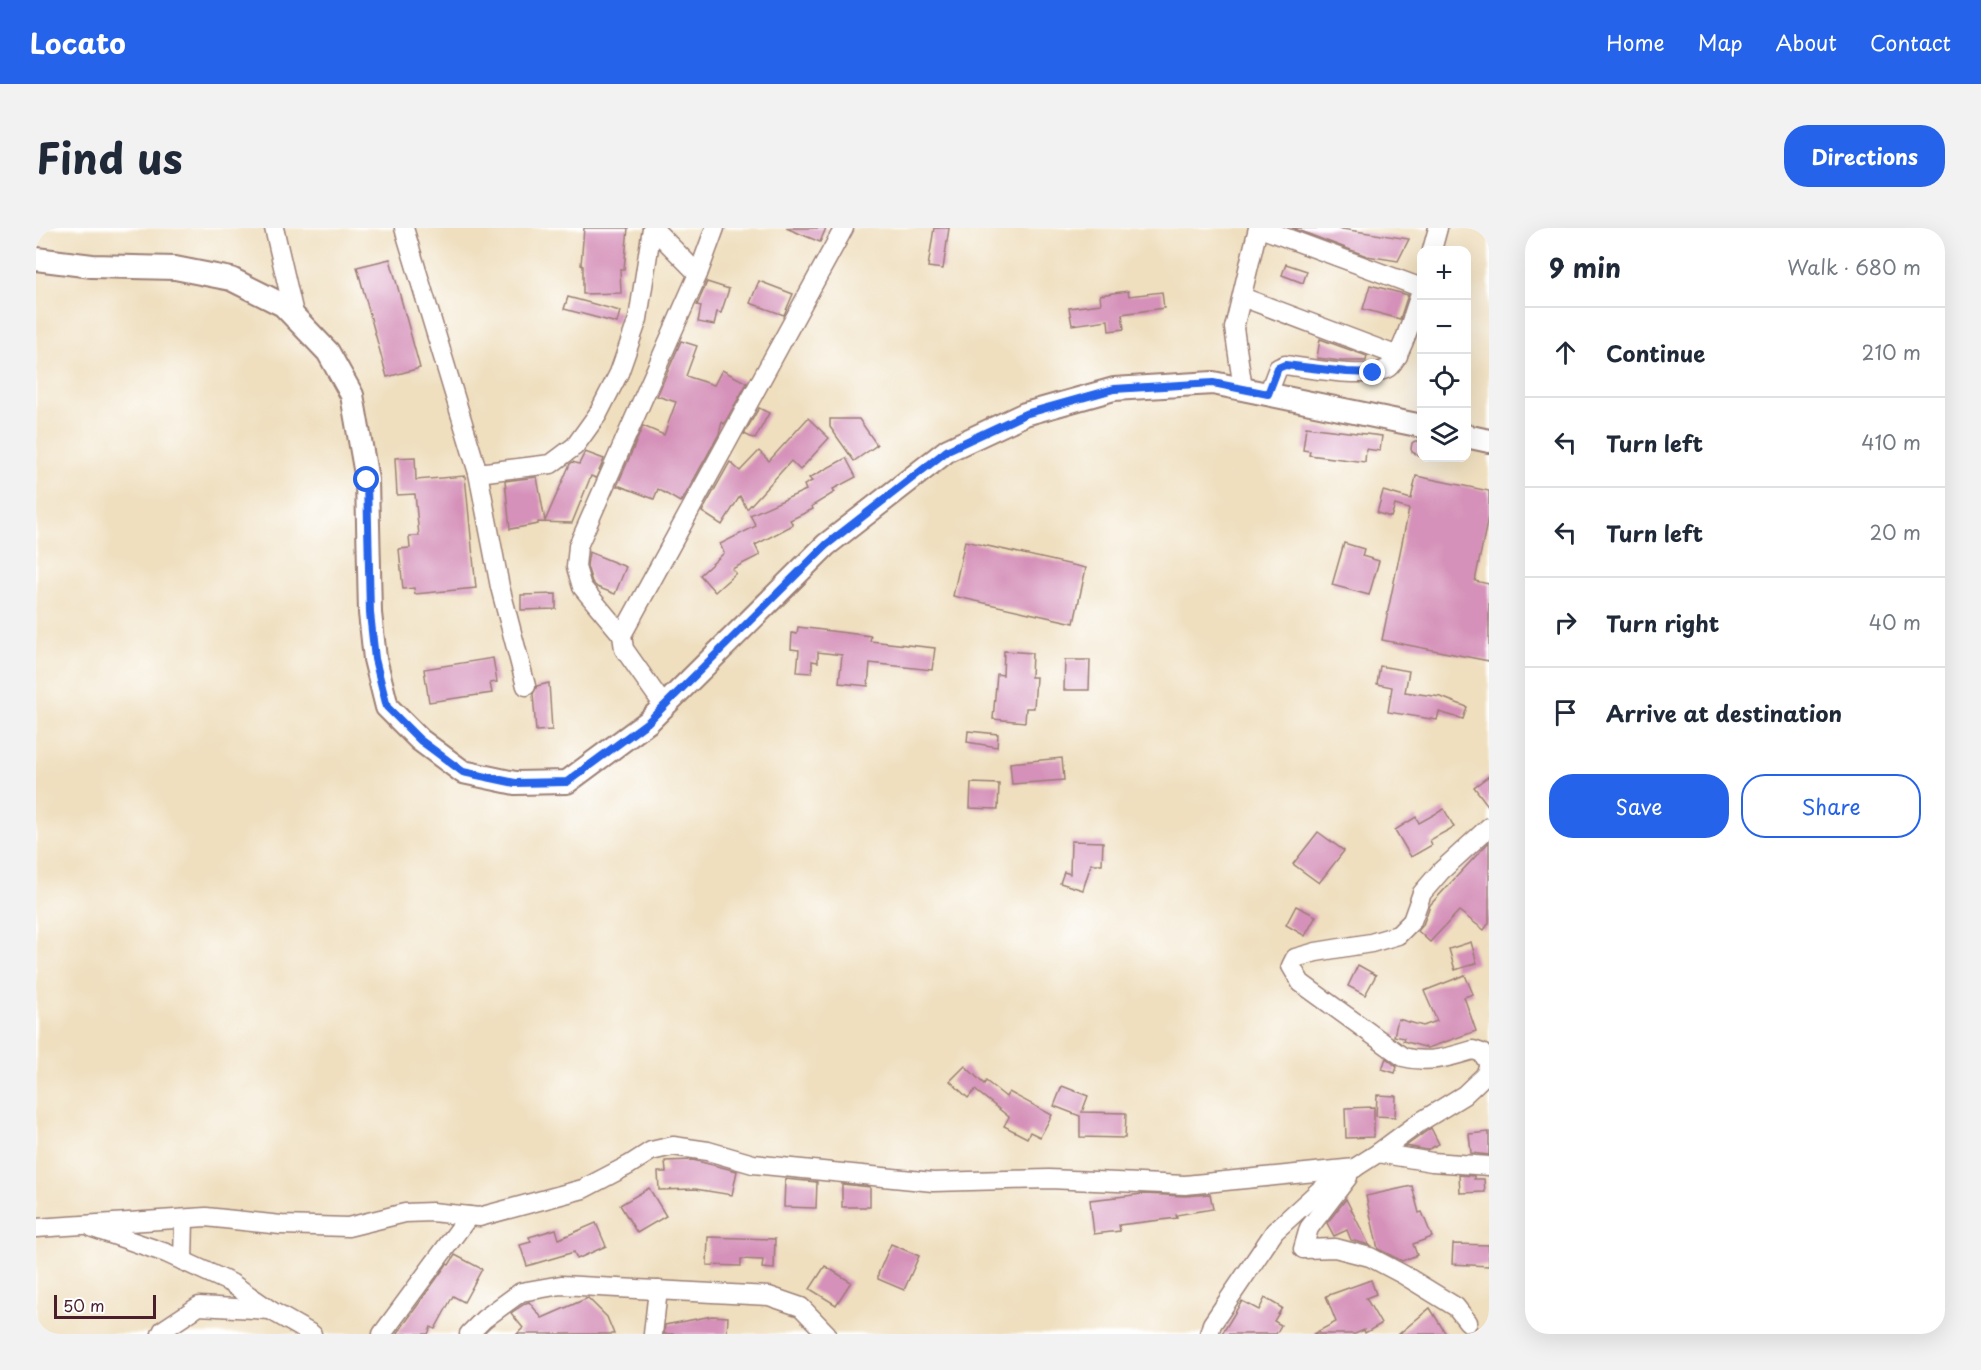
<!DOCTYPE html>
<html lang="en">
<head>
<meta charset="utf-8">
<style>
  body { margin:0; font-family:"Playpen Sans",sans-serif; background:#f2f2f3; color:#1f2937 }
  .controls { position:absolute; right:18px; top:18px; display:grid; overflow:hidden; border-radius:12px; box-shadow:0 6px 24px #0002 }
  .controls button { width:54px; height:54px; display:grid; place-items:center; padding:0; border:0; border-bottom:2px solid #e0e1e3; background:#fff; color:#1f2937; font:30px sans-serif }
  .scale { position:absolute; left:18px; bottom:15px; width:102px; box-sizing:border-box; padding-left:6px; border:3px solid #4a1f2b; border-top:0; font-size:16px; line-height:21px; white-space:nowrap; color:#4a1f2b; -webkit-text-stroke:4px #fff; paint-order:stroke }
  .stop { position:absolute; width:18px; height:18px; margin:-14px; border:4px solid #2563eb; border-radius:50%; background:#fff }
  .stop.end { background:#2563eb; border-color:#fff; box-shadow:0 2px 6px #0008 }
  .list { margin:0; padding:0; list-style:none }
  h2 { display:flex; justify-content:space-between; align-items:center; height:78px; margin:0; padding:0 24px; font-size:26px }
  h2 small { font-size:20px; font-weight:400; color:#747a83 }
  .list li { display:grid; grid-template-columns:39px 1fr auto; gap:18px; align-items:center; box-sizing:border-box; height:90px; padding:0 24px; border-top:2px solid #e0e1e3 }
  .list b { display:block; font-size:22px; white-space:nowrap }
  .list em { font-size:20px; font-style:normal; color:#747a83 }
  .actions { display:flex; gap:12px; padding:18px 24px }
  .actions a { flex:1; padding:14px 0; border:2px solid #2563eb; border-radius:24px; text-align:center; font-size:21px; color:#2563eb }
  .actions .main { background:#2563eb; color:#fff }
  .icon { flex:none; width:33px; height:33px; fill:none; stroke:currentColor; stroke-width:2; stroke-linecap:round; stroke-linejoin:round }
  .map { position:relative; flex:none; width:1453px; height:1106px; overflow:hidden; border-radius:24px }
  header { display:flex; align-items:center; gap:36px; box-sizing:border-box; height:84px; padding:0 30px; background:#2563eb; color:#fff }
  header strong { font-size:28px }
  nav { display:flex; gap:33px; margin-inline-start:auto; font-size:21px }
  .intro { display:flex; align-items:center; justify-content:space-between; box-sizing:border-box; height:144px; padding:0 36px }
  h1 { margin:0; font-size:42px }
  .button { padding:15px 27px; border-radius:24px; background:#2563eb; color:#fff; font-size:21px; font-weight:700 }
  main { display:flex; gap:36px; padding:0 36px }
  aside { flex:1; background:#fff; border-radius:24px; box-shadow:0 6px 24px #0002 }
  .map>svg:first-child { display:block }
  .building { fill:#d591b9 }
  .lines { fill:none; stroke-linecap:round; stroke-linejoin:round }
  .minor-casing { stroke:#9c7f75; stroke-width:21 }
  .major-casing { stroke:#9c7f75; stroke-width:26 }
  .minor { stroke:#fff; stroke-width:18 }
  .major { stroke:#fff; stroke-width:22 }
  .route { stroke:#2563eb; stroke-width:8 }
</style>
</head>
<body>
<header>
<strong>Locato</strong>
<nav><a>Home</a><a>Map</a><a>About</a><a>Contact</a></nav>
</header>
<div class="intro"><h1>Find us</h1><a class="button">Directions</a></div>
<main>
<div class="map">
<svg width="1453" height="1106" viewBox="0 0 1453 1106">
  <rect width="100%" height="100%" fill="#fff"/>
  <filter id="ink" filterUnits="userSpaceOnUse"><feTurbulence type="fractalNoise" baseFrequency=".0167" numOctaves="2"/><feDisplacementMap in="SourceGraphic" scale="12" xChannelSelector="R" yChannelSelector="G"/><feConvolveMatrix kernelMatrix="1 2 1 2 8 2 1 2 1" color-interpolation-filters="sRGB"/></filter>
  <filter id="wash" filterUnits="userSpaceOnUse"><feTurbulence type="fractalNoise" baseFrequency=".008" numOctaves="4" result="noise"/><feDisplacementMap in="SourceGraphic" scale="24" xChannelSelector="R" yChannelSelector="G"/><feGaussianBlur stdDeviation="1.35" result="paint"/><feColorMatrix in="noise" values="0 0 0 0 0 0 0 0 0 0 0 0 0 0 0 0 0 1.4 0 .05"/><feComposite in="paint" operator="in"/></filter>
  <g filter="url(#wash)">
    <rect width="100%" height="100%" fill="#efdfbf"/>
    <g id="blocks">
      <g class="building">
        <path d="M 548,0 L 592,0 L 588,41 L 584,41 L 585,65 L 547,66 L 547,38 L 545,37 Z"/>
        <path d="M 750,0 L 790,0 L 784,14 Z"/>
        <path d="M 898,0 L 913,0 L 907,41 L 892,39 Z"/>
        <path d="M 1256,0 L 1299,0 L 1373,11 L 1362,33 L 1331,28 Z"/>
        <path d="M 354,31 L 384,140 L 351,149 L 321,39 Z"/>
        <path d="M 1250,36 L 1271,43 L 1267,55 L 1246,47 Z"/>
        <path d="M 723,53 L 757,66 L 748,87 L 714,75 Z"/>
        <path d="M 671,54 L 693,61 L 685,85 L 681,84 L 678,97 L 662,94 L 665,78 L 661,77 Z"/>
        <path d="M 1334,57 L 1372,67 L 1364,91 L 1327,81 Z"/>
        <path d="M 1092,63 L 1093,68 L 1126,64 L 1128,80 L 1086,86 L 1088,101 L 1073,103 L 1072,92 L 1036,97 L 1033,80 L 1065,76 L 1064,67 Z"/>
        <path d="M 532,69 L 584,83 L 581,95 L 528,81 Z"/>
        <path d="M 1284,111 L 1331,128 L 1330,133 L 1305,133 L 1281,130 Z"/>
        <path d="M 645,113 L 661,118 L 650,148 L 678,157 L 686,142 L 711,155 L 688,196 L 686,194 L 683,206 L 646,273 L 645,272 L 644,274 L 622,261 L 618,271 L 584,258 L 581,258 L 607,198 L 628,207 L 640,174 L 621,168 Z"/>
        <path d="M 723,180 L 733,185 L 719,211 L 708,206 Z"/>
        <path d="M 772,190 L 793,210 L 764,242 L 755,233 L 711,281 L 704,268 L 686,297 L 666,284 L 694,234 L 704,243 L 723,223 L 733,233 Z"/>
        <path d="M 794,191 L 823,191 L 841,217 L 818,233 L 794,199 Z"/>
        <path d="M 1270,199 L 1346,208 L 1344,223 L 1330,221 L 1329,234 L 1273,227 L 1274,223 L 1267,222 Z"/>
        <path d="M 1379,213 L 1386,213 L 1386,229 L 1376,224 L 1375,221 L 1376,215 Z"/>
        <path d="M 549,224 L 568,231 L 560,250 L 555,248 L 536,295 L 502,294 L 502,296 L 474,301 L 469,253 L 501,249 L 509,293 L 534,236 L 537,234 L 543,236 Z"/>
        <path d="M 379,229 L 380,252 L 429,248 L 440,360 L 379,366 L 378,360 L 367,361 L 363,321 L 374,320 L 373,308 L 383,308 L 379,266 L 361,267 L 359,230 Z"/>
        <path d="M 810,230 L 820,249 L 797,261 L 799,264 L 776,278 L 777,281 L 754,292 L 757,297 L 719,317 L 724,327 L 696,341 L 700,345 L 679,364 L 664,347 L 688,325 L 684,316 L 720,298 L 714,287 L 770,262 L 768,257 L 776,253 L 773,250 Z"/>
        <path d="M 1380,248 L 1453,263 L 1453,284 L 1439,353 L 1453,356 L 1453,433 L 1346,412 L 1373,281 L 1359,277 L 1355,289 L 1341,285 L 1347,263 L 1375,271 Z"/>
        <path d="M 929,313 L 1050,340 L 1038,395 L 917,368 Z"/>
        <path d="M 1308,315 L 1328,321 L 1326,328 L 1343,333 L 1333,367 L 1296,357 Z"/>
        <path d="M 553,324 L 590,339 L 579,366 L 561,359 L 556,354 L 551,338 Z"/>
        <path d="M 520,366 L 520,381 L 485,382 L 485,367 Z"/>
        <path d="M 762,399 L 835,408 L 834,413 L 899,420 L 896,442 L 834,435 L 832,458 L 803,455 L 806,427 L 782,424 L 782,434 L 776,433 L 776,445 L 761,444 L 763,422 L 755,421 L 756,405 L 761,406 Z"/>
        <path d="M 968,423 L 996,425 L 995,449 L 1000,449 L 998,480 L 990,480 L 989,494 L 957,491 L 961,446 L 967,447 Z"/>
        <path d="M 457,430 L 461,454 L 454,455 L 456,465 L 393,474 L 388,441 Z"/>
        <path d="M 1029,432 L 1054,432 L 1053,462 L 1028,462 Z"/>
        <path d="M 1344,438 L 1373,443 L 1369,464 L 1405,469 L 1431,479 L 1427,491 L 1403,484 L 1401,492 L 1352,484 L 1356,459 L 1341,456 Z"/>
        <path d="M 513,455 L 516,502 L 500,503 L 497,466 L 501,458 Z"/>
        <path d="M 932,503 L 962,506 L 961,519 L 931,514 Z"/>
        <path d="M 1026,530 L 1028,552 L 976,556 L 974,535 Z"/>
        <path d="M 1453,548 L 1453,579 L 1438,559 Z"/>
        <path d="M 935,555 L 963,556 L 962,581 L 934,580 Z"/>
        <path d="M 1408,581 L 1418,599 L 1394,612 L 1396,617 L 1375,629 L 1359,602 L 1380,589 L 1383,595 Z"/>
        <path d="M 1282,604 L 1308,623 L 1283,655 L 1257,636 Z"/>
        <path d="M 1035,613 L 1067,614 L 1066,636 L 1055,636 L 1047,662 L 1024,655 L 1028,644 L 1034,646 Z"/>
        <path d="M 1453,614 L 1453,695 L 1448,702 L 1423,683 L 1394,714 L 1382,703 L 1387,697 L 1394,677 Z"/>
        <path d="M 1260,678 L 1280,688 L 1269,708 L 1250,697 Z"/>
        <path d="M 1435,714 L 1441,735 L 1419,742 L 1413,721 Z"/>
        <path d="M 1322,737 L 1340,747 L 1329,767 L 1312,758 Z"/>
        <path d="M 1429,747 L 1437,766 L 1428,769 L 1440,803 L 1392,820 L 1367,813 L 1368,810 L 1358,808 L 1362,791 L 1387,798 L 1401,793 L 1388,763 Z"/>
        <path d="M 1350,830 L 1361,839 L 1359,845 L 1346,841 Z"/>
        <path d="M 929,838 L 948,856 L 950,853 L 970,869 L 973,864 L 1016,887 L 1004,909 L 994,904 L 991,910 L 968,898 L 973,889 L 939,862 L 932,870 L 914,853 Z"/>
        <path d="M 1026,858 L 1052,868 L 1046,884 L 1090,885 L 1089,910 L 1044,909 L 1044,888 L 1018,878 Z"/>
        <path d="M 1341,867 L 1360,868 L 1359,889 L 1340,888 Z"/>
        <path d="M 1338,879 L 1338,909 L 1310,910 L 1309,880 Z"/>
        <path d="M 1395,900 L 1403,916 L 1391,922 L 1370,918 Z"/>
        <path d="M 1453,904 L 1453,927 L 1435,925 L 1433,906 Z"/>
        <path d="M 657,932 L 701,943 L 696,967 L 659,961 L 623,962 L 622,944 L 630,944 L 629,933 Z"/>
        <path d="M 1423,947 L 1438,948 L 1438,951 L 1448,951 L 1449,964 L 1424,965 Z"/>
        <path d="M 749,951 L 781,954 L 780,980 L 748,979 Z"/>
        <path d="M 806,956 L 834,959 L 834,979 L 806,979 Z"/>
        <path d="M 1376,958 L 1383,985 L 1386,984 L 1396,1009 L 1377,1016 L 1381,1027 L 1366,1033 L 1342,1021 L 1330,968 Z"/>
        <path d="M 613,960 L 630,988 L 601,1005 L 584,977 Z"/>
        <path d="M 1107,966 L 1149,968 L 1174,966 L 1177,981 L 1140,987 L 1141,990 L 1083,997 L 1084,1003 L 1058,1006 L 1054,972 Z"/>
        <path d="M 1310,971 L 1333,1017 L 1315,1012 L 1311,1002 L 1298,1008 L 1291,995 Z"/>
        <path d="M 560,995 L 570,1018 L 541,1031 L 538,1024 L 491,1038 L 484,1017 L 495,1014 L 493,1009 L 520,1001 L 523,1011 Z"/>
        <path d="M 672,1009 L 739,1011 L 738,1041 L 726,1040 L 727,1032 L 705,1031 L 705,1038 L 671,1037 Z"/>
        <path d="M 855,1016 L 883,1028 L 868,1062 L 842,1051 L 842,1046 Z"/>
        <path d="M 1417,1016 L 1453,1017 L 1453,1038 L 1416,1036 Z"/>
        <path d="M 419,1027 L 446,1041 L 428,1074 L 417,1068 L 399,1101 L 395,1099 L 392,1106 L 361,1106 L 411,1036 L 413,1037 Z"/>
        <path d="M 789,1038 L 815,1054 L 800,1077 L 774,1061 Z"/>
        <path d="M 1335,1052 L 1340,1066 L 1330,1070 L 1345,1096 L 1329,1105 L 1328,1102 L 1319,1106 L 1277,1106 L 1300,1094 L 1290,1068 Z"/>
        <path d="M 552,1070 L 571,1089 L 578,1106 L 481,1106 L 487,1100 L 475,1085 L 490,1075 L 493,1074 L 506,1090 Z"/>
        <path d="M 1229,1070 L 1246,1080 L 1238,1093 L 1245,1097 L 1240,1106 L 1186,1106 L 1206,1073 L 1223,1082 Z"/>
        <path d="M 1394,1080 L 1410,1106 L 1363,1106 Z"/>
        <path d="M 676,1088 L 692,1089 L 691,1106 L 628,1106 L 629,1097 Z"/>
      </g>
    </g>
  </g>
  <g filter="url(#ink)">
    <use href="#blocks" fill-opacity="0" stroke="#9c7f75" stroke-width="1.5"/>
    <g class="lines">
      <defs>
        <g id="minor">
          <path d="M 238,0 L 259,90"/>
          <path d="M 368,0 L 442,245 L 464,359 L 490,458"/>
          <path d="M 617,0 L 662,46"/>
          <path d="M 1224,0 L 1386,60"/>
          <path d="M 1396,22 L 1402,0"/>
          <path d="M 1206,69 L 1362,128"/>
          <path d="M 1207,161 L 1198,100 L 1222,0"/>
          <path d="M 1232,166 L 1242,140 L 1249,137 C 1270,140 1340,153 1354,138 C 1368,124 1378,81 1386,61"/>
          <path d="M 442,245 L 515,236 L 539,218 L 562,186 L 583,145 L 602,91 L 616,0"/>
          <path d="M 586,407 L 546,359 L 540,339 L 542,318 L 662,46 L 679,0"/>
          <path d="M 628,478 L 588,421 L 586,407 L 808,0"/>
          <path d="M 1342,925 L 1396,934 L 1453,938"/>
          <path d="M 1312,949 L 1273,1000 L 1267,1021 L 1299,1020 L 1334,1029 L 1368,1047 L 1420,1079 L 1432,1094"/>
          <path d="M 0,1000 L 170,989 L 245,997 L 312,999 L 369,985 L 396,984 L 443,989 L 547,961 L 593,937 L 615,923 L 637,918 L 672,923 L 717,936 L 897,954 L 1013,951 L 1149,957 L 1319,940"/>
          <path d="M 57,1000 L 130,1025 L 195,1055 L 234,1082"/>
          <path d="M 147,1033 L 148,991"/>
          <path d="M 125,1106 L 127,1102 L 163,1078 L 234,1082 L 276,1106"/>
          <path d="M 346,1106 L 433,988"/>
          <path d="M 433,1106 L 448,1091 L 485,1064 L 525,1057 L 733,1068 L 765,1079 L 791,1106"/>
          <path d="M 617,1106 L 622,1062"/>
          <path d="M 1173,1106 L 1176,1096 L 1239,1003 L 1284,962 L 1342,925 L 1384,894 L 1428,867 L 1449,847 L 1453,836 L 1446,825 L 1437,822 C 1414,829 1392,836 1367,829 L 1265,755 L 1255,738 L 1259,730 L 1280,724 L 1335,715 L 1362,707 L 1376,693 L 1386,665 L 1405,643 L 1453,599"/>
        </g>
        <g id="major">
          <path d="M 0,31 L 56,38 L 139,40 L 195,51 L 247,77 L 292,124 L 316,167 L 331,252 L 334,385 L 339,431 L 351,479 L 384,512 L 427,544 L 479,555 L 531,554 L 612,494 L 790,317 L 912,222 L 989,186 L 1078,161 L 1177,155 L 1386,198"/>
          <path d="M 1430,208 L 1453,213"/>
        </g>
      </defs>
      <use href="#minor" class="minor-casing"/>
      <use href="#major" class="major-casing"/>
      <use href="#minor" class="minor"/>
      <use href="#major" class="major"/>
    </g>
  </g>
  <g class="lines" filter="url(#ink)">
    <path class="route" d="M 331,252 L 334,385 L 339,431 L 351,479 L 384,512 L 427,544 L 479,555 L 531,554 L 612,494 L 790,317 L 912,222 L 989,186 L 1078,161 L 1177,155 L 1232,166 L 1242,140 L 1249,137 L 1311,144 L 1337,145"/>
  </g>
</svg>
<div class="controls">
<button>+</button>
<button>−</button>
<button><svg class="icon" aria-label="locate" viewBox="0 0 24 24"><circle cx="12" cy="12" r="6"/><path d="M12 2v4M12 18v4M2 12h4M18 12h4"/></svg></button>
<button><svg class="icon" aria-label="layers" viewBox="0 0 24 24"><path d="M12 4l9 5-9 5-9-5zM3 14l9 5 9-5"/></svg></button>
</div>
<div class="scale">50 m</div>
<div class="stop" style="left:331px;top:252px"></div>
<div class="stop end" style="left:1337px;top:145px"></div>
</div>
<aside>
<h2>9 min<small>Walk · 680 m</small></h2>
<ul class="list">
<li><svg class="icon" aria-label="ahead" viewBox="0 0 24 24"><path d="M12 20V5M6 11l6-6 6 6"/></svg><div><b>Continue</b></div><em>210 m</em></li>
<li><svg class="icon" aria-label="left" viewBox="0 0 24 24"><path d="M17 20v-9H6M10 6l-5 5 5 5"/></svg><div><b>Turn left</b></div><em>410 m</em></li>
<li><svg class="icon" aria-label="left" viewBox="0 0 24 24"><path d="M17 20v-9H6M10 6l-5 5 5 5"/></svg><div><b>Turn left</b></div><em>20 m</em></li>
<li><svg class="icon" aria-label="right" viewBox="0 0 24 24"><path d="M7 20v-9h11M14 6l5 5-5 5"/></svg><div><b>Turn right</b></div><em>40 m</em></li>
<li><svg class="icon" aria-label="arrive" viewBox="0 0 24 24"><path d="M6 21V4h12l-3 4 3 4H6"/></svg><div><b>Arrive at destination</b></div></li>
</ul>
<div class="actions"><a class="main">Save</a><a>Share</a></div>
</aside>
</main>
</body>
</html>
